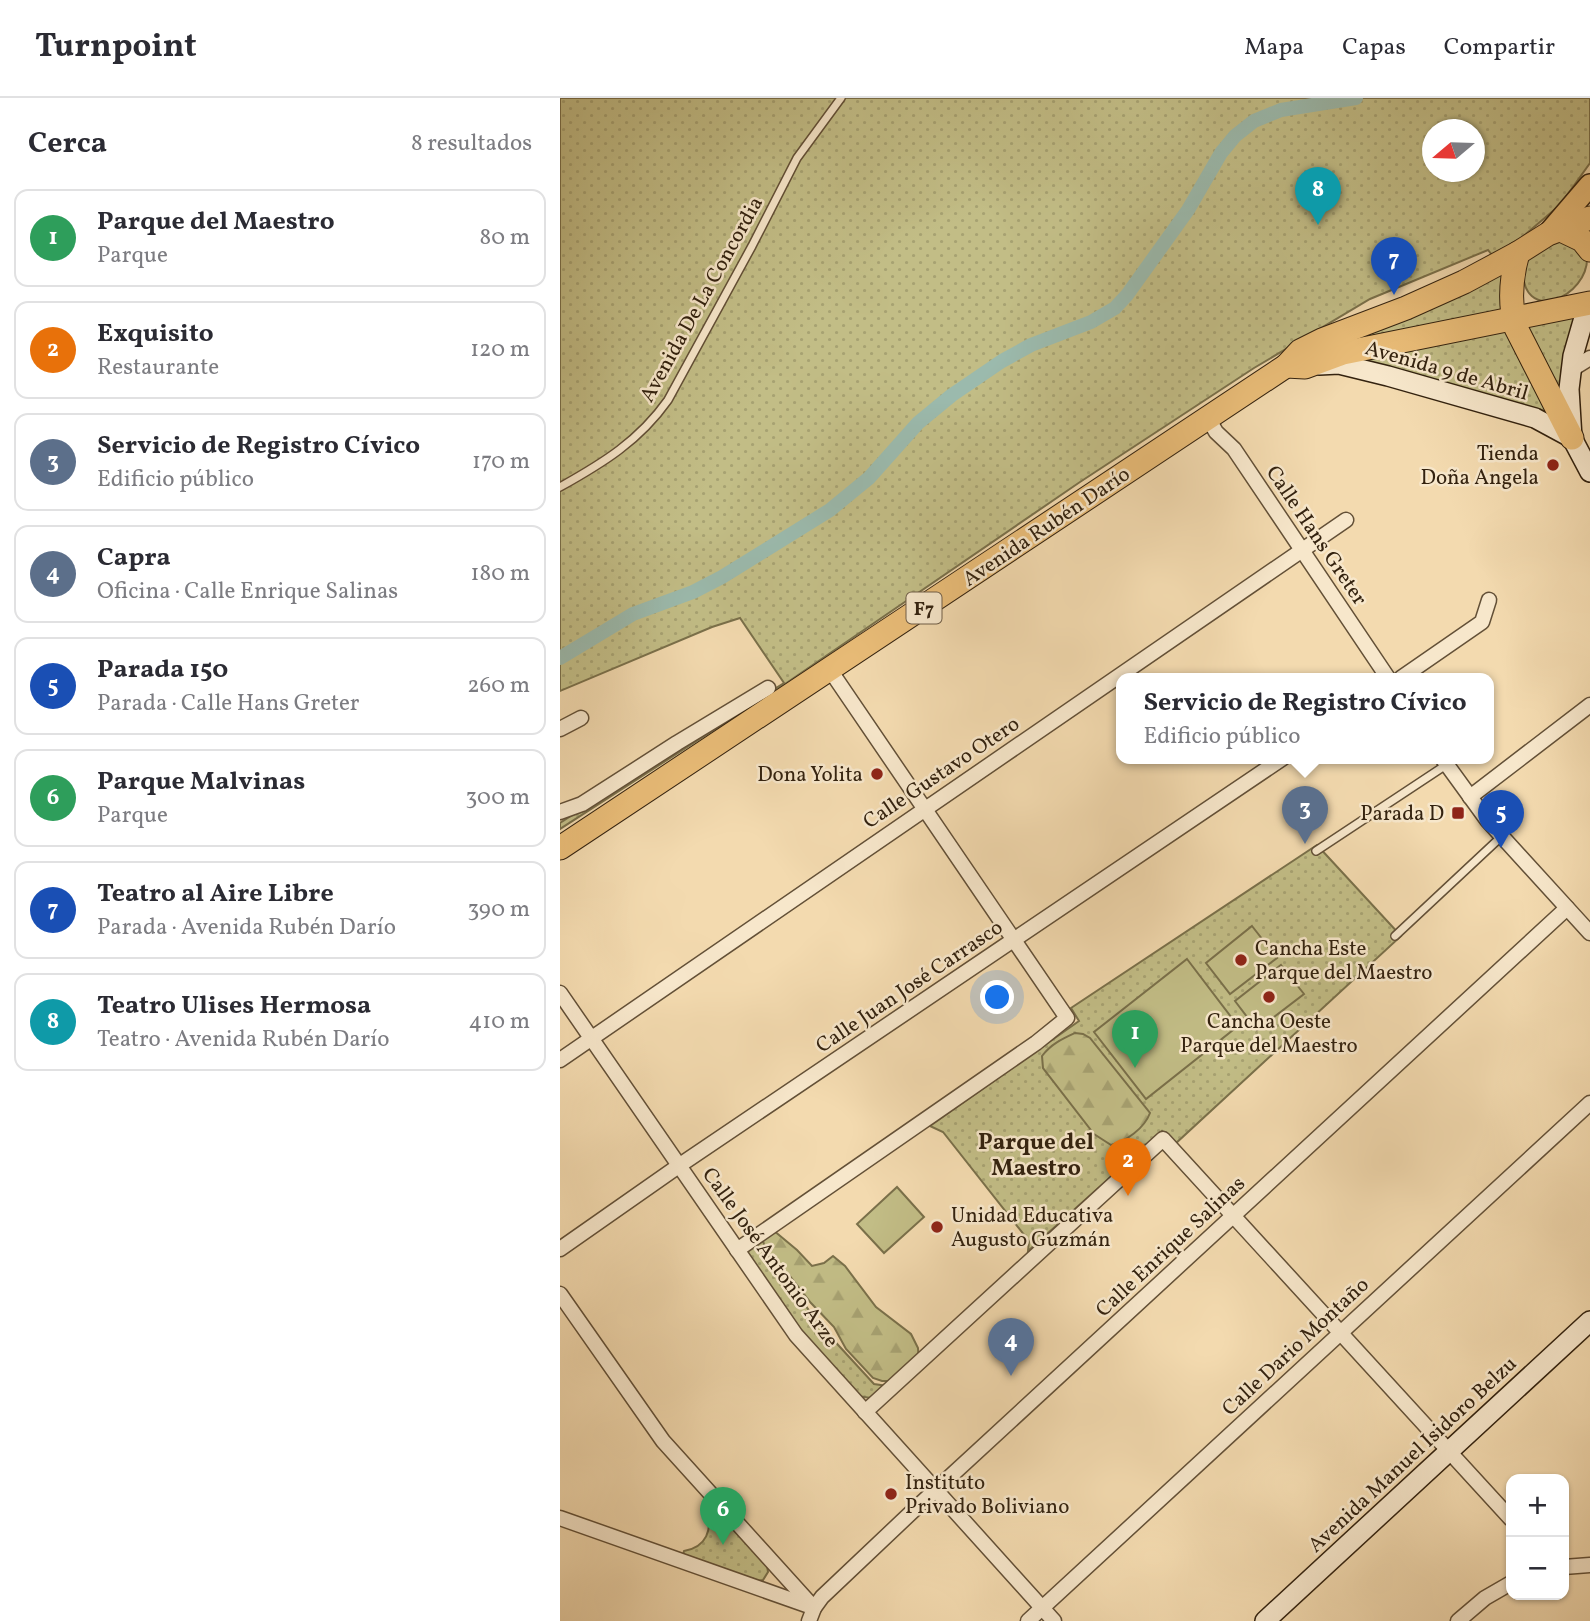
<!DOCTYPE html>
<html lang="es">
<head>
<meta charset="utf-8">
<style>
  body { margin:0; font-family:Vollkorn,serif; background:#f7f7f7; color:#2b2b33 }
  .controls { position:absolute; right:21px; bottom:21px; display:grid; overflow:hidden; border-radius:14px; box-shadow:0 2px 5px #0004 }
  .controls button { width:63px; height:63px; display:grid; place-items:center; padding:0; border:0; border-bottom:2px solid #e1e1e2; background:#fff; color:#2b2b33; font:35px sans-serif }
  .compass { position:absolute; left:862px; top:21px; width:63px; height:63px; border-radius:50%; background:#fff; box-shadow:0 2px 5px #0004; rotate:251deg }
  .you { position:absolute; left:438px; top:900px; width:24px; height:24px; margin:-18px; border:5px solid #fff; border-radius:50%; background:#1a73e8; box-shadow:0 0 0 10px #1a73e833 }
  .badge { display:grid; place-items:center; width:46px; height:46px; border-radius:50%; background:#0b8043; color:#fff; font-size:23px; font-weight:700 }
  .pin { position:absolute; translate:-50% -58px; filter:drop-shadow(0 2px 4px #0008) }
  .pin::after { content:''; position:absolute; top:37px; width:24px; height:21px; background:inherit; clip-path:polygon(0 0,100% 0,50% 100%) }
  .popup { position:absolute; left:556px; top:575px; width:378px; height:91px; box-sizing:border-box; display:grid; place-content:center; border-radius:14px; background:#fff; filter:drop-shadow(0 2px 5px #0005); font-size:23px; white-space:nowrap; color:#7c7c81 }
  .popup b { font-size:26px; color:#2b2b33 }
  .popup::after { content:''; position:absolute; left:50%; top:100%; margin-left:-14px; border:14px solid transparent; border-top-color:#fff }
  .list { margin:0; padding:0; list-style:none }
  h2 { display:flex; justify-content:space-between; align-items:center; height:91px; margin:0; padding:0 28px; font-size:30px }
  h2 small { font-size:23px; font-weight:400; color:#7c7c81 }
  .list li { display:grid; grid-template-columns:46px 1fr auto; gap:21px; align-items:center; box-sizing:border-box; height:98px; margin:0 14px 14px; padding:0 14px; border:2px solid #e1e1e2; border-radius:14px }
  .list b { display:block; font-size:26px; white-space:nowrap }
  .list p { margin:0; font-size:23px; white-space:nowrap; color:#7c7c81 }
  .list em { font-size:23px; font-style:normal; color:#7c7c81 }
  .map { position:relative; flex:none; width:1030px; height:1523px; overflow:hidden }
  header { display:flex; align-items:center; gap:42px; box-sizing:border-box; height:98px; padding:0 35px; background:#fff; border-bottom:2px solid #e1e1e2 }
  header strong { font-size:33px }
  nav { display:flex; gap:38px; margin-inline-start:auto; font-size:24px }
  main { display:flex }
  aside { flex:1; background:#fff }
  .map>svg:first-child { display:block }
  .green { fill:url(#green-dots); stroke:#7a704a; stroke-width:2; fill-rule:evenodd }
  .forest { fill:url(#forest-firs); stroke:#7a704a; stroke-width:2 }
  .pitch { fill:#c2bd86; stroke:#7a704a; stroke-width:2 }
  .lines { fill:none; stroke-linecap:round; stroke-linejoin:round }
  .canal { stroke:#9bbaad; stroke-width:14 }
  .service-casing { stroke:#635037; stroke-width:10 }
  .minor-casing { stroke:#635037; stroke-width:17 }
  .secondary-casing { stroke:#33220f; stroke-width:22 }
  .primary-casing { stroke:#33220f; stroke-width:24 }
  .trunk-casing { stroke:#33220f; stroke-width:25 }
  .service { stroke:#f7e7cb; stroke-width:7 }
  .minor { stroke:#f7e7cb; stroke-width:14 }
  .secondary { stroke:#f7e7cb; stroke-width:19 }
  .primary { stroke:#eabd78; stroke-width:21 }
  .trunk { stroke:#eabd78; stroke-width:23 }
  .poi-dot { fill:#8f2418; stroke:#f7e7cb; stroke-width:2.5 }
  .labels { text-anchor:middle; stroke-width:5; stroke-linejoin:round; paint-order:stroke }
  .shield { fill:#f7e7cb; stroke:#6e5d47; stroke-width:2 }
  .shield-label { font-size:19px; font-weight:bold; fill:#33220f }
  .street-label { font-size:21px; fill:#33220f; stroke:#f7e7cb }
  .poi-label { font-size:21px; fill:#33220f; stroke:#f7e7cb; text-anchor:end }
  .neighbourhood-label { font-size:23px; font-weight:bold; fill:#33220f; stroke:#f7e7cb }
</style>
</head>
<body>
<header>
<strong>Turnpoint</strong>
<nav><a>Mapa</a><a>Capas</a><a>Compartir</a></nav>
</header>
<main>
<aside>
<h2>Cerca<small>8 resultados</small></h2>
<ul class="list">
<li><span class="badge" style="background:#2e9e5b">1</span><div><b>Parque del Maestro</b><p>Parque</p></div><em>80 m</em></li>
<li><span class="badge" style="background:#e8710a">2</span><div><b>Exquisito</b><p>Restaurante</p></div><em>120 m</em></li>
<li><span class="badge" style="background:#5c6f8a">3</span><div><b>Servicio de Registro Cívico</b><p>Edificio público</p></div><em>170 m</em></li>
<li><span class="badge" style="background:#5c6f8a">4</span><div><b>Capra</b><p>Oficina · Calle Enrique Salinas</p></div><em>180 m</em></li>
<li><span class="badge" style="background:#1a4fb4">5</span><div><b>Parada 150</b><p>Parada · Calle Hans Greter</p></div><em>260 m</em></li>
<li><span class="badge" style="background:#2e9e5b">6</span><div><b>Parque Malvinas</b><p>Parque</p></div><em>300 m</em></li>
<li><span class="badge" style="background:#1a4fb4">7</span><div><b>Teatro al Aire Libre</b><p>Parada · Avenida Rubén Darío</p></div><em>390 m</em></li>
<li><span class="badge" style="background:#0f9aa8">8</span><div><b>Teatro Ulises Hermosa</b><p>Teatro · Avenida Rubén Darío</p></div><em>410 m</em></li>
</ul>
</aside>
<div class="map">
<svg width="1030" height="1523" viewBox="0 0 1030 1523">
  <defs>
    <pattern id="green-dots" width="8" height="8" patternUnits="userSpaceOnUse" patternTransform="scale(1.75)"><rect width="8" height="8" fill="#c2bd86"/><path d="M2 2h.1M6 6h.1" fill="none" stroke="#a7a272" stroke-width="1.8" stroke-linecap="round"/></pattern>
    <pattern id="forest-firs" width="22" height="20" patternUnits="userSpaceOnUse" patternTransform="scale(1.75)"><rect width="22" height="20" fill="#c2bd86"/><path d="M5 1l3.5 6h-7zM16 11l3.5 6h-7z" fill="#a7a272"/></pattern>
  </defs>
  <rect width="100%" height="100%" fill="#f3daaf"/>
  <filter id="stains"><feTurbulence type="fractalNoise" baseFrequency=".00286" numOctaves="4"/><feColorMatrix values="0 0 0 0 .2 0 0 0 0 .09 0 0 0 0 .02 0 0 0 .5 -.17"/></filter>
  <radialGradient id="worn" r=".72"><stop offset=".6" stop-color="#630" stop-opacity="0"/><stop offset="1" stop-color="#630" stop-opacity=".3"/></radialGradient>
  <g class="green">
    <path d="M 0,0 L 1030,0 L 1030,65 L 1000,107 L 961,140 L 932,157 L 928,152 L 810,201 L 694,270 L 520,384 L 225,586 L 0,731 L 0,725 L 17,714 L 224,585 L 180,520 L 152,529 L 0,593 ZM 872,32 L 914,32 L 914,74 L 872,74 Z"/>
    <path d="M 1005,141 C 1012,146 1023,151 1027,158 C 1030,199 959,230 963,167 C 973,155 990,146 1005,141 Z"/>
    <path d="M 946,173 L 942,213 L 787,246 L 779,242 Z"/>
    <path d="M 1022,214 L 1007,319 L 961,229 Z"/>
    <path d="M 948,228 L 996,323 L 794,260 Z"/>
    <path d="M 757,747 L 841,838 L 615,1046 L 602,1033 L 468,1153 L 469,1143 L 383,1034 L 370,1028 L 519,923 L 511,910 Z"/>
    <path d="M 208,1140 L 206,1150 L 257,1224 L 314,1286 L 327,1288 L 311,1300 L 297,1298 L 245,1241 L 187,1157 L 188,1151 Z"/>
    <path d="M 151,1407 L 207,1467 L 208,1474 L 203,1482 L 198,1483 L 123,1457 L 124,1453 C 147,1449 152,1432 148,1411 Z"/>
  </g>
  <g class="forest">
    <path d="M 515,935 L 523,936 L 530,940 L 590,1015 C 584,1031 566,1043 551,1047 L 534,1036 L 483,970 L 482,958 C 491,946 502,941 515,935 Z"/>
    <path d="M 207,1127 L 237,1152 L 252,1168 L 264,1165 L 273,1158 L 285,1168 L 316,1209 L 351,1236 L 358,1250 L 359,1270 L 343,1283 L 322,1283 L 313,1280 L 286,1251 L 274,1229 L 251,1205 L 229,1177 L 207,1158 L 200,1131 Z"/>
  </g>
  <g class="pitch">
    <path d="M 692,828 L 717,860 L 670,896 L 646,865 Z"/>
    <path d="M 627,861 L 678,928 L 586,1001 L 534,934 Z"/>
    <path d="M 721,867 L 744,896 L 697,932 L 675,903 Z"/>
    <path d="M 337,1089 L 364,1119 L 324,1155 L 297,1126 Z"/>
  </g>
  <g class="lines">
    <path class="canal" d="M 0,560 L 73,516 L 133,494 L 162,479 L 270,412 L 309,380 L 358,325 L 392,297 L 442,263 L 471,247 L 531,224 L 555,210 L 567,197 L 628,112 L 661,55 L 675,38 L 694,23 L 721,12 L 796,0"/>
    <defs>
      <g id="service">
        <path d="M 0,389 C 43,365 79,343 108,302 L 192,148 L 237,60 L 281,0"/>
        <path d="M 756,753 L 886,667"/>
        <path d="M 835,838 L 942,738"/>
      </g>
      <g id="minor">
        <path d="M 1009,273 L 1030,260"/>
        <path d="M 648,320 L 656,334 L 674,351 L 828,580"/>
        <path d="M 841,580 L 922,524 L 929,502"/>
        <path d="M 0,631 L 21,620"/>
        <path d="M 882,660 L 927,722 L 1030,835"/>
        <path d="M 910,699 L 1030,607"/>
        <path d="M 0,714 L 22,706 L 117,645 L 208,590"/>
        <path d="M 0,895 L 236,1237 L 494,1523"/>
        <path d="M 0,962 L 786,422"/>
        <path d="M 0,1151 L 120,1067 L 723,660"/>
        <path d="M 177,1152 L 476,945 L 507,920 L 270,572"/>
        <path d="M 0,1196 L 103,1343 L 254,1510"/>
        <path d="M 305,1314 L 603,1041 L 951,1421"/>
        <path d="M 0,1420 L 249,1508"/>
        <path d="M 1004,1469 L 1030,1467"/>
        <path d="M 249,1523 L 254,1510 L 262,1499 L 356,1410 L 1007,810"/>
        <path d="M 468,1523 L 1030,1005"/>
        <path d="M 898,1523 L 925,1500 L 951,1485"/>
      </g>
      <g id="secondary">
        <path d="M 1028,206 L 1013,258 L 1009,291 L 1012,340 L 1030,374"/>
        <path d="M 759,267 L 779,266 L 828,278 L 975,320 L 1012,340"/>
        <path d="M 705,1523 L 1030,1223"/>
      </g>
      <path id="primary" d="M 988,136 L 1030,87"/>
      <g id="trunk">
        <path d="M 1001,132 L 1022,142 L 1030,152"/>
        <path d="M 958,155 C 951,180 949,206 956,230 L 1012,340"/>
        <path d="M 726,268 L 745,269 L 783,255 L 1030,205"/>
        <path d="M 0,750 L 726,268 L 740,253 L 762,242 L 846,210 L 904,184 L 958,155 L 988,136 L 1030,120"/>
      </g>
    </defs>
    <use href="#service" class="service-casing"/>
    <use href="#minor" class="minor-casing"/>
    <use href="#secondary" class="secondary-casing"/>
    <use href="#primary" class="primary-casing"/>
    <use href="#trunk" class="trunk-casing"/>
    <use href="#service" class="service"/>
    <use href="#minor" class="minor"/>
    <use href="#secondary" class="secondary"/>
    <use href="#primary" class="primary"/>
    <use href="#trunk" class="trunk"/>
  </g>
  <g class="poi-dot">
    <circle cx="993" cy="367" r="7"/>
    <circle cx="317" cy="676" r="7"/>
    <rect x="891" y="708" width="14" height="14" rx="3.5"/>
    <circle cx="681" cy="862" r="7"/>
    <circle cx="709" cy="899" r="7"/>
    <circle cx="377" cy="1129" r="7"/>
    <circle cx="331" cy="1396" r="7"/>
  </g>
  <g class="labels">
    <rect class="shield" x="346.5" y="494.5" width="35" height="31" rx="5"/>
    <g class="shield-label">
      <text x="364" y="517">F7</text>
    </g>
    <g class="street-label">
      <text transform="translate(141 201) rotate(-61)" y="7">Avenida De La Concordia</text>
      <text transform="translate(887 272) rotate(16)" y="7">Avenida 9 de Abril</text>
      <text transform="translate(486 428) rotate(-34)" y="7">Avenida Rubén Darío</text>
      <text transform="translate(757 437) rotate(56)" y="7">Calle Hans Greter</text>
      <text transform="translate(381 674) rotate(-34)" y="7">Calle Gustavo Otero</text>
      <text transform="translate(349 888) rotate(-34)" y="7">Calle Juan José Carrasco</text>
      <text transform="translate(610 1148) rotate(-43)" y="7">Calle Enrique Salinas</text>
      <text transform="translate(211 1159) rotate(54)" y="7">Calle José Antonio Arze</text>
      <text transform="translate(735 1248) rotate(-43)" y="7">Calle Dario Montaño</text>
      <text transform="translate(852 1356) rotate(-43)" y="7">Avenida Manuel Isidoro Belzu</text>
    </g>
    <g class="poi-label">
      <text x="979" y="362">Tienda<tspan x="979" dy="24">Doña Angela</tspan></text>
      <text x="303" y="683">Dona Yolita</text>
      <text x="884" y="722">Parada D</text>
      <text x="695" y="857" text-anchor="start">Cancha Este<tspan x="695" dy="24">Parque del Maestro</tspan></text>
      <text x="709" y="930" text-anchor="middle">Cancha Oeste<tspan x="709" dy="24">Parque del Maestro</tspan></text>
      <text x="391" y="1124" text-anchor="start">Unidad Educativa<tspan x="391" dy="24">Augusto Guzmán</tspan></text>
      <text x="345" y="1391" text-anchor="start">Instituto<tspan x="345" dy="24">Privado Boliviano</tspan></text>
    </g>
    <g class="neighbourhood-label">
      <text x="476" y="1051">Parque del<tspan x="476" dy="26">Maestro</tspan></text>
    </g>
  </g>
  <rect width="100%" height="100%" filter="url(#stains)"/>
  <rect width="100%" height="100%" fill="url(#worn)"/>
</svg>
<div class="controls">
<button>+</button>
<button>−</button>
</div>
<svg class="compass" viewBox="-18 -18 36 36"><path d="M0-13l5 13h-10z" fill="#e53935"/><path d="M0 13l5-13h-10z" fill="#7c7c81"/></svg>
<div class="you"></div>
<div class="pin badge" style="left:575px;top:970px;background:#2e9e5b">1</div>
<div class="pin badge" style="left:568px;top:1098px;background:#e8710a">2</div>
<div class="pin badge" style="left:745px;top:746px;background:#5c6f8a">3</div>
<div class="popup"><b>Servicio de Registro Cívico</b>Edificio público</div>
<div class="pin badge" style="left:451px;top:1278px;background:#5c6f8a">4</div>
<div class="pin badge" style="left:941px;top:750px;background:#1a4fb4">5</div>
<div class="pin badge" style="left:163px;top:1447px;background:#2e9e5b">6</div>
<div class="pin badge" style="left:834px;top:197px;background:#1a4fb4">7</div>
<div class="pin badge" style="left:758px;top:127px;background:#0f9aa8">8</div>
</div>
</main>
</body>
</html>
